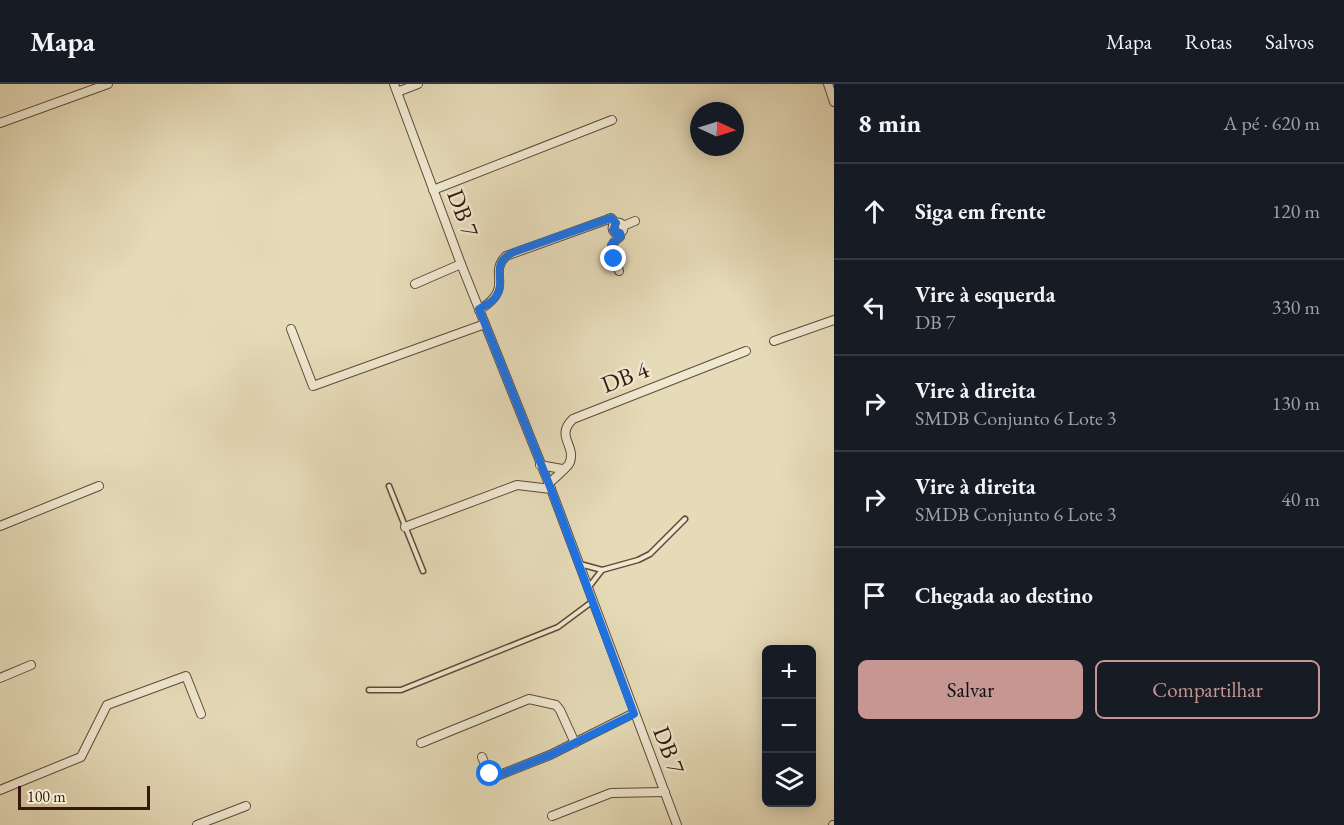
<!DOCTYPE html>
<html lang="pt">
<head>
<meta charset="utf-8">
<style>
  body { margin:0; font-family:"EB Garamond",serif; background:#242831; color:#f1f3f6 }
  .controls { position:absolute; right:18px; bottom:18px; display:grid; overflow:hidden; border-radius:9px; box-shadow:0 3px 15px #0003 }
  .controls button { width:54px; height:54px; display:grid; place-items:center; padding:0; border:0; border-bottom:2px solid #363941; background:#171b24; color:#f1f3f6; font:30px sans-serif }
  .compass { position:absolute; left:690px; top:18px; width:54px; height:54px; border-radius:50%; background:#171b24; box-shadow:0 3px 15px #0003; rotate:94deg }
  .scale { position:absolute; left:18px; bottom:15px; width:132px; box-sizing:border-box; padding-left:6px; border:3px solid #34180b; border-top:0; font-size:16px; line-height:21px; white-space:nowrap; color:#34180b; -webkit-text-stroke:4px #efe8d1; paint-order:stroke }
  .stop { position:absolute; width:18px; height:18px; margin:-14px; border:4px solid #1a73e8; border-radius:50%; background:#fff }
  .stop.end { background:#1a73e8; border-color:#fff; box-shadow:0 2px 6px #0008 }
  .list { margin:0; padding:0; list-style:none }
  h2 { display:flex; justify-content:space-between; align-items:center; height:78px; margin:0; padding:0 24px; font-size:26px }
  h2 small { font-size:20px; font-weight:400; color:#9ea1a6 }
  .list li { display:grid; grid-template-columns:39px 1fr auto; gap:18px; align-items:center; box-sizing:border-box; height:96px; padding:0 24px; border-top:2px solid #363941 }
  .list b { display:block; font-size:22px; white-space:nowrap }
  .list p { margin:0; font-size:20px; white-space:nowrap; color:#9ea1a6 }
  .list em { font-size:20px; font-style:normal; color:#9ea1a6 }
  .actions { display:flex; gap:12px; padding:18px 24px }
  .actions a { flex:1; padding:14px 0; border:2px solid #c59692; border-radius:9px; text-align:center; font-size:21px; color:#c59692 }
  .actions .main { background:#c59692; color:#111 }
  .icon { flex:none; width:33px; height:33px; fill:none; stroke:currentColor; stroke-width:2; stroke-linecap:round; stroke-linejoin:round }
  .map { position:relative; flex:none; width:834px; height:741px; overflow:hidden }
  header { display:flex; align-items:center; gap:36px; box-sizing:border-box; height:84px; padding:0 30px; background:#171b24; border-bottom:2px solid #363941 }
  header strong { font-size:28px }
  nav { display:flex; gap:33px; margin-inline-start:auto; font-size:21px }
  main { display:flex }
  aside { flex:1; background:#171b24 }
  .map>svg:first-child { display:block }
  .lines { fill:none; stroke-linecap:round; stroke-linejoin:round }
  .service-casing { stroke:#604936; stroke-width:7 }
  .minor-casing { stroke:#604936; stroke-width:10 }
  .service { stroke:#efe8d1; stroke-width:4 }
  .minor { stroke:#efe8d1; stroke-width:8 }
  .route { stroke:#1a73e8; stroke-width:8 }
  .labels { text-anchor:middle; stroke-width:5; stroke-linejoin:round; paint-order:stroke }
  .street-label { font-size:24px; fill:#34180b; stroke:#efe8d1 }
</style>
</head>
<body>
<header>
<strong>Mapa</strong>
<nav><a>Mapa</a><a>Rotas</a><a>Salvos</a></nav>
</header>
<main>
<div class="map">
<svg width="834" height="741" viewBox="0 0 834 741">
  <rect width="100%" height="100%" fill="#e6dbb8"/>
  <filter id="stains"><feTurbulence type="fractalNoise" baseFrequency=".00333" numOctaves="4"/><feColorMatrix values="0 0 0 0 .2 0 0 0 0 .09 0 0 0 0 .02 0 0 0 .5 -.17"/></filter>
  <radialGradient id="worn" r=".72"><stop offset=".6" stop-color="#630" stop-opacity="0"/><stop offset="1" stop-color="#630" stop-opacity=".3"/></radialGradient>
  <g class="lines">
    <defs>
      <g id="service">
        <path d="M 389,402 L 423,487"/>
        <path d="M 580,480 L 602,486 L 638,476 L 650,470 L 685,435"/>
        <path d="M 588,504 L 602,486"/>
        <path d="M 369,606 L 401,606 L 558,543 L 593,517"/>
      </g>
      <g id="minor">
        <path d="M 394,0 L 461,180 L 551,405 L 677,741"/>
        <path d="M 828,0 L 834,18"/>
        <path d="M 397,8 L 418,0"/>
        <path d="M 0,39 L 108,0"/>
        <path d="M 433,106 L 612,36"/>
        <circle cx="618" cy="144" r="5.5"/>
        <path d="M 623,142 L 635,137"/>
        <path d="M 619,187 C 614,173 605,162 620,153 L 620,149"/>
        <path d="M 415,200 L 461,180"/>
        <path d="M 479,226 C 516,203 487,191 506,172 L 606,136 L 611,134 L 616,139"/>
        <path d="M 291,245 L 313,302 L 485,240"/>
        <path d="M 774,257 L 834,236"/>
        <path d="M 540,381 L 562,385"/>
        <path d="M 548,400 C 553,396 567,383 569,380 C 578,362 554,353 573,335 L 746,267"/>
        <path d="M 0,442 L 99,402"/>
        <path d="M 405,443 L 517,401 L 551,405"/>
        <path d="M 0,594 L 31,581"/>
        <path d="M 421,659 L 529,615 L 556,621 L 560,626 L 575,659"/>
        <path d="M 482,673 L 488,688 L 497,692 L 550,671 L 634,629"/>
        <path d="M 0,706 L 81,673 L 107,621 L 186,592 L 201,630"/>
        <path d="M 552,732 L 611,709 L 665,708"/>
        <path d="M 197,741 L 246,722"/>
        <path d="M 833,741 L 834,741"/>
      </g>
    </defs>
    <use href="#service" class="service-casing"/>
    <use href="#minor" class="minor-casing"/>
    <use href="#service" class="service"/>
    <use href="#minor" class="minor"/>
  </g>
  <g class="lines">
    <path class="route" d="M 490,690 L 497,692 L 550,671 L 634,630 L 551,405 L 479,225 C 485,222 491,219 495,214 C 509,195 487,181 514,168 L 611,134 L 616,139 L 613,146 L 616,150 L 620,149 L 621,152 L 611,161 L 614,175"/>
  </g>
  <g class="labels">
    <g class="street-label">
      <text transform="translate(463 129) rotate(69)" y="8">DB 7</text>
      <text transform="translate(625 293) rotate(-21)" y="8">DB 4</text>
      <text transform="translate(669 666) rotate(69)" y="8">DB 7</text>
    </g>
  </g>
  <rect width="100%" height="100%" filter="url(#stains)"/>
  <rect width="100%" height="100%" fill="url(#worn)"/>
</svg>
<div class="controls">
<button>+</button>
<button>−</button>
<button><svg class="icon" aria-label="layers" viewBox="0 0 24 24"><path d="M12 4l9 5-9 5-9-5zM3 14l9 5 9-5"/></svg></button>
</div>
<svg class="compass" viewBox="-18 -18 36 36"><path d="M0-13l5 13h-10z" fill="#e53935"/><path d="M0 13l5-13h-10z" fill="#9ea1a6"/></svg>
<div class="scale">100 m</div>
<div class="stop" style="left:490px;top:690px"></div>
<div class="stop end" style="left:614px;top:175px"></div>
</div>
<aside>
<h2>8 min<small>A pé · 620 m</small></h2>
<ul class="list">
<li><svg class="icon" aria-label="ahead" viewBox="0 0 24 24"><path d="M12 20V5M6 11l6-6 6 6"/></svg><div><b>Siga em frente</b></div><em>120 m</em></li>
<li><svg class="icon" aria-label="left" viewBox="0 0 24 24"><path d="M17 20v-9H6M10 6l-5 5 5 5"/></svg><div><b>Vire à esquerda</b><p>DB 7</p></div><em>330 m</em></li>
<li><svg class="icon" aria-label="right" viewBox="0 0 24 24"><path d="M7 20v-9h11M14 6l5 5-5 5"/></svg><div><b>Vire à direita</b><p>SMDB Conjunto 6 Lote 3</p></div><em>130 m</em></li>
<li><svg class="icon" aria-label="right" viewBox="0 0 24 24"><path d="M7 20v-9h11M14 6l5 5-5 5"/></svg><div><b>Vire à direita</b><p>SMDB Conjunto 6 Lote 3</p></div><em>40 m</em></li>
<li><svg class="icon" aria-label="arrive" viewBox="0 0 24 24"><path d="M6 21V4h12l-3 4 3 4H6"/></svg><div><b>Chegada ao destino</b></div></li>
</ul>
<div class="actions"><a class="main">Salvar</a><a>Compartilhar</a></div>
</aside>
</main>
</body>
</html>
